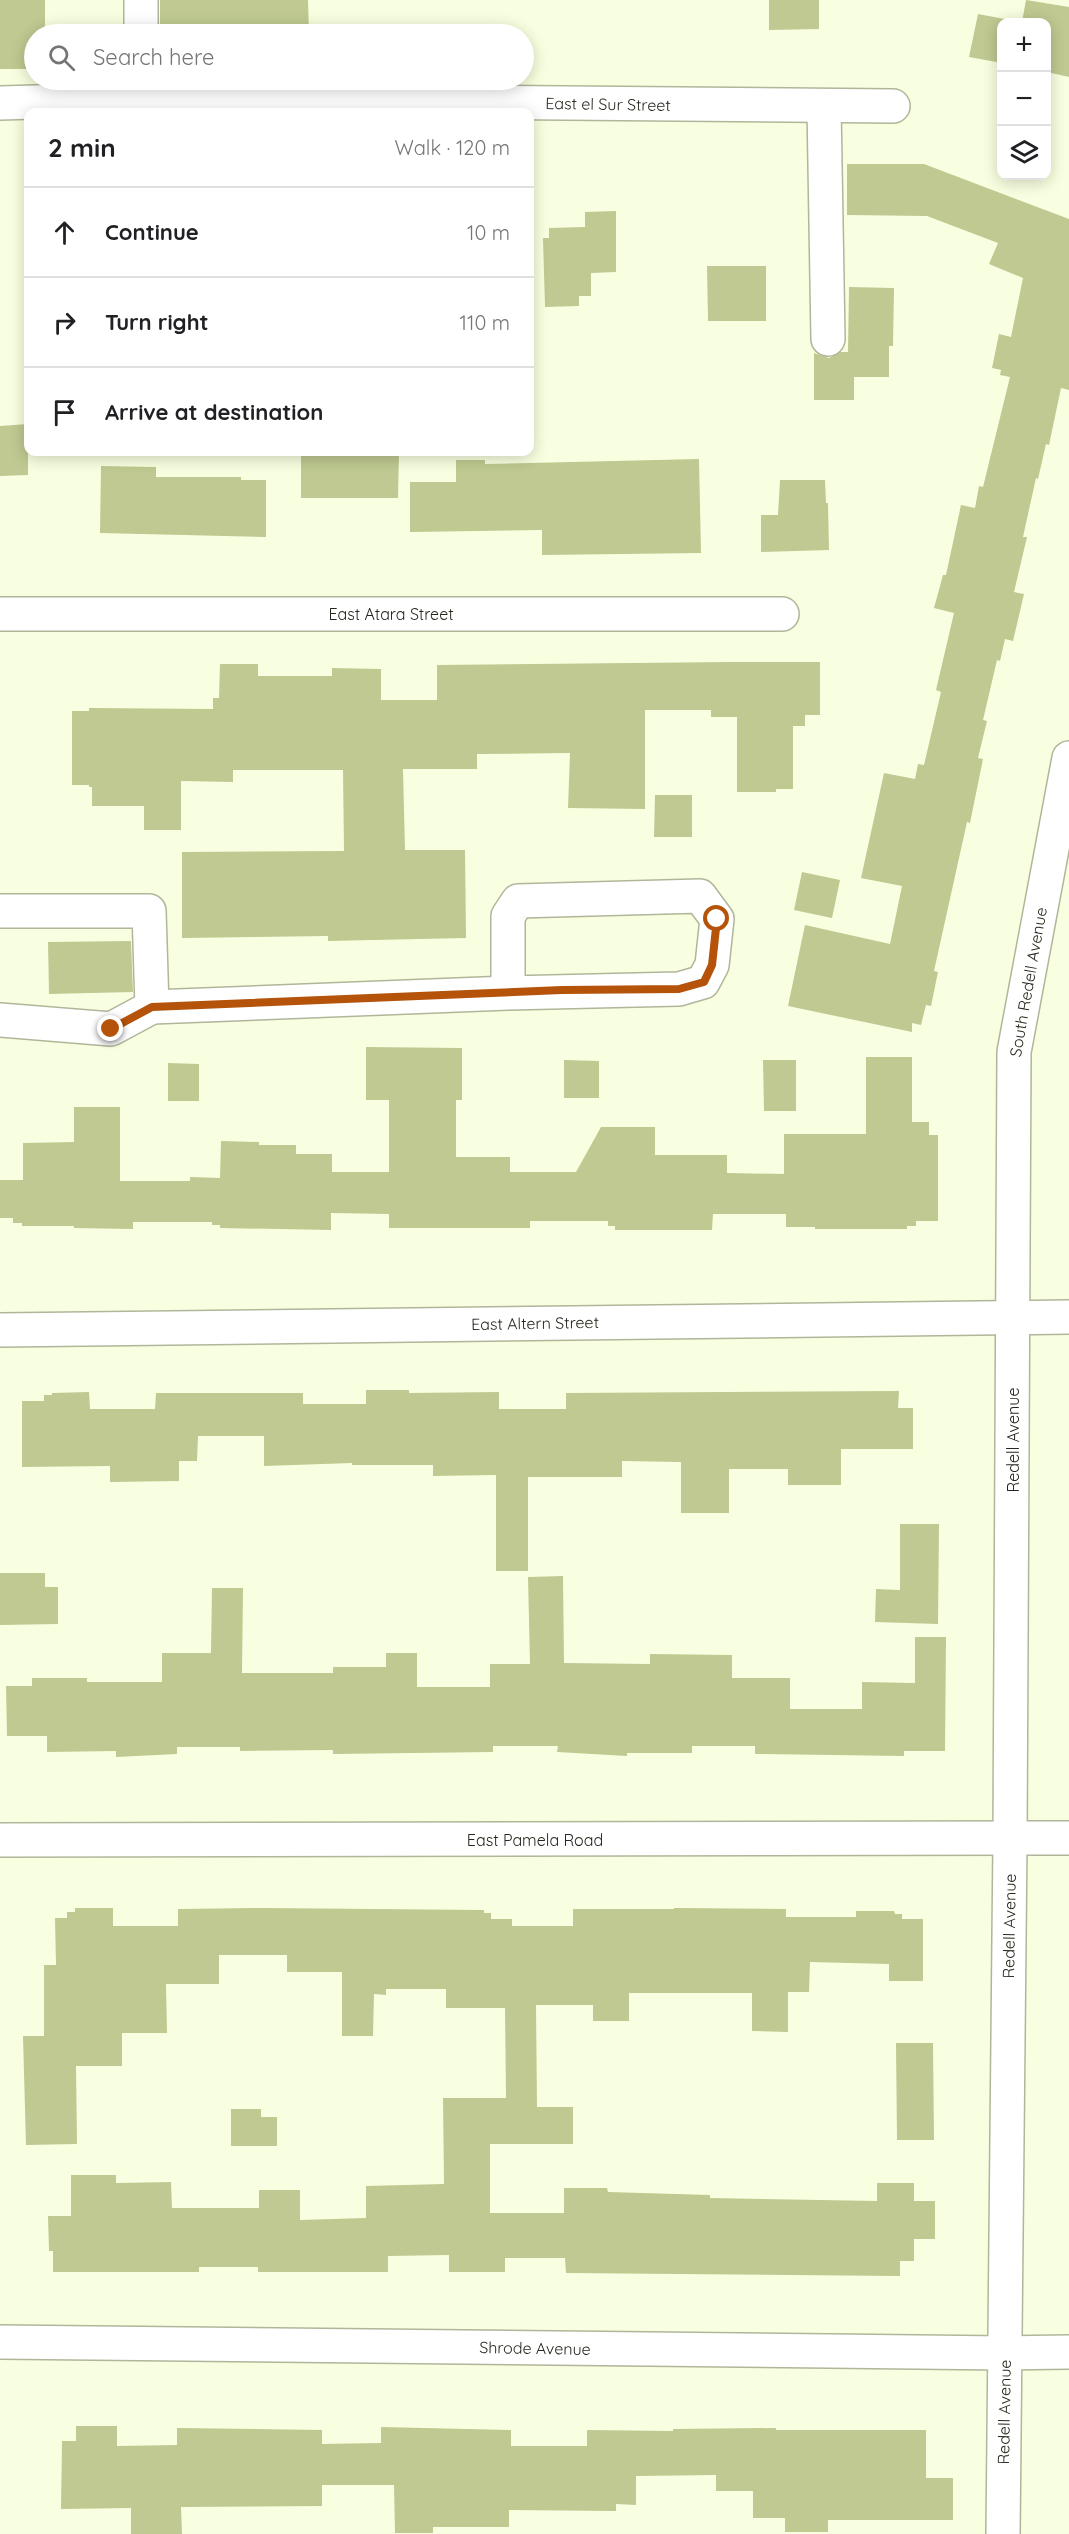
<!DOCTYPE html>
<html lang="en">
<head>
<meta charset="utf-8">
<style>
  body { margin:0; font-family:Quicksand,sans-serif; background:#f6f6f6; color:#202124 }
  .controls { position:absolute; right:18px; top:18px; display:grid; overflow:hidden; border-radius:12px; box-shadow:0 3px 15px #0003 }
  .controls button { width:54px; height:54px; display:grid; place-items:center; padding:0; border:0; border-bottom:2px solid #e0e0e0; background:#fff; color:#202124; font:30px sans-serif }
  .stop { position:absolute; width:18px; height:18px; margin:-14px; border:4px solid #b45309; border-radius:50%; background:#fff }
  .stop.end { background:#b45309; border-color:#fff; box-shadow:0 2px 6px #0008 }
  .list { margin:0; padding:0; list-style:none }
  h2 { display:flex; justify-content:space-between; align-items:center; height:78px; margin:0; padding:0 24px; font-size:26px }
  h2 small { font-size:20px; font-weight:400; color:#757577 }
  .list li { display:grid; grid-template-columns:39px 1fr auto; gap:18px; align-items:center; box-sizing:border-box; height:90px; padding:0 24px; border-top:2px solid #e0e0e0 }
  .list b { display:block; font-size:22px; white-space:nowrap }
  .list em { font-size:20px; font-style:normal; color:#757577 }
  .icon { flex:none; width:33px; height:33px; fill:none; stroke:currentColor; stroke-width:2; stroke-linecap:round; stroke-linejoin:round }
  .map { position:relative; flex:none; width:1069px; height:2534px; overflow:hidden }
  .search { position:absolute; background:#fff; box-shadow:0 3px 15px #0003; left:24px; top:24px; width:510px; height:66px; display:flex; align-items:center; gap:15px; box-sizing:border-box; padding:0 21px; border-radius:33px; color:#757577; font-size:22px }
  .panel { position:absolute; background:#fff; box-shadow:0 3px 15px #0003; left:24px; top:108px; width:510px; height:348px; border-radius:12px }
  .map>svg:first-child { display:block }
  .building { fill:#bfc991 }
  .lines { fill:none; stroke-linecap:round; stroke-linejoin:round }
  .minor-casing { stroke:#b0b699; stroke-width:36 }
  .minor { stroke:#fff; stroke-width:33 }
  .route { stroke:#b45309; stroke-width:8 }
  .labels { text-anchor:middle; stroke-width:4.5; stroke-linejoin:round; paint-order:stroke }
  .street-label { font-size:16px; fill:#25271c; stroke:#fff }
</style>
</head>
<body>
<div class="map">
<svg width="1069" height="2534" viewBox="0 0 1069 2534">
  <rect width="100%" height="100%" fill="#f8ffe0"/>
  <g class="building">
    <path d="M 0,0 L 45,0 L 45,34 L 34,34 L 34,69 L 0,69 Z"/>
    <path d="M 160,0 L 308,0 L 309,34 L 160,34 Z"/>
    <path d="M 769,0 L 819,0 L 819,29 L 769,30 Z"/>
    <path d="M 1026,0 L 1069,7 L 1069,77 L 1047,72 L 1047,22 L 1022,22 Z"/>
    <path d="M 978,14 L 1020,22 L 1002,22 L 1002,63 L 969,57 Z"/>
    <path d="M 847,164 L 924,164 L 1069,219 L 1069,390 L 1061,388 L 1049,445 L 1046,444 L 1038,479 L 1036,478 L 1023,537 L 1027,537 L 1014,592 L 1024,594 L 1013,641 L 1005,639 L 1000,661 L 997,660 L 983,720 L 987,721 L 978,758 L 983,759 L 970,823 L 967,822 L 934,971 L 938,972 L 931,1006 L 926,1005 L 921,1025 L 912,1023 L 912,1032 L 788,1006 L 805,925 L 890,944 L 902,886 L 861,878 L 884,773 L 915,779 L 918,764 L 924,765 L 941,692 L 936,690 L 954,613 L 934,608 L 943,575 L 946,575 L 961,505 L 975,508 L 979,486 L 983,487 L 1010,377 L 1000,375 L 1001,370 L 992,368 L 999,334 L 1011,337 L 1023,278 L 989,264 L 998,243 L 927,216 L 847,215 Z"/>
    <path d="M 616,211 L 616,272 L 591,273 L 591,296 L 579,296 L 579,306 L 545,307 L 543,238 L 549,238 L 549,228 L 585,227 L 585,212 Z"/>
    <path d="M 707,266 L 766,266 L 766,321 L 708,321 Z"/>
    <path d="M 849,287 L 894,288 L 893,346 L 889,346 L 889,377 L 854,377 L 854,400 L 814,400 L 814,353 L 829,358 L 840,352 L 848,352 Z"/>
    <path d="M 28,424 L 28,475 L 0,476 L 0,426 Z"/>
    <path d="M 301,452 L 399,452 L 398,498 L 301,498 Z"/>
    <path d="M 699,459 L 701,553 L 542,555 L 542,530 L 410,532 L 410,482 L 456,482 L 456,460 L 485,460 L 485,464 Z"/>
    <path d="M 101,466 L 156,467 L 156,477 L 241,477 L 241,480 L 266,480 L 266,537 L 100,533 Z"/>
    <path d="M 780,480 L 825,480 L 826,503 L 828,503 L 829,550 L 761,552 L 761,515 L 778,515 Z"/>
    <path d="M 731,662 L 820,662 L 820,715 L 805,715 L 805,726 L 793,726 L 793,789 L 776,789 L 776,792 L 737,792 L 737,717 L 711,717 L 711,710 L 645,710 L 645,809 L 568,808 L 570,753 L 477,754 L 477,769 L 403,769 L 405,850 L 465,850 L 466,938 L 328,941 L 328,936 L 182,938 L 182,852 L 344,851 L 343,770 L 233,770 L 233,782 L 181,781 L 181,830 L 144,830 L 144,806 L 92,806 L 92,787 L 89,787 L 89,785 L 72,785 L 72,711 L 89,711 L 89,708 L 213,709 L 213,698 L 219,698 L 220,664 L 258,664 L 258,676 L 332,676 L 332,668 L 381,669 L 381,700 L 437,700 L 437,665 Z"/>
    <path d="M 655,795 L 692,795 L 692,837 L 654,837 Z"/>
    <path d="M 802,872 L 840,880 L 832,918 L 794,910 Z"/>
    <path d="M 131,941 L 133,992 L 49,994 L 48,942 Z"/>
    <path d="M 366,1047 L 462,1048 L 462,1100 L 456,1100 L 456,1157 L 510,1157 L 510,1172 L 576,1172 L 601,1127 L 655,1127 L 655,1155 L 727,1155 L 727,1173 L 784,1174 L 784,1134 L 866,1134 L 866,1057 L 912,1057 L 912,1122 L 929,1122 L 929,1135 L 938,1135 L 938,1221 L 916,1221 L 916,1226 L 907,1226 L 907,1229 L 815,1229 L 815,1227 L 786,1227 L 786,1214 L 713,1214 L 712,1230 L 615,1230 L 615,1226 L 608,1226 L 608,1221 L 530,1221 L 530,1228 L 389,1228 L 389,1214 L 331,1213 L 331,1230 L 220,1228 L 220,1225 L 212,1225 L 212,1222 L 133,1222 L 133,1229 L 74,1228 L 74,1226 L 22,1226 L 22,1223 L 13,1223 L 13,1218 L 0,1218 L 0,1180 L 23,1180 L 23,1143 L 74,1142 L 74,1107 L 120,1107 L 120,1181 L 190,1181 L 190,1177 L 220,1178 L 221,1141 L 259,1142 L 259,1145 L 296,1145 L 296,1154 L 332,1154 L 332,1172 L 389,1172 L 389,1100 L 366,1100 Z"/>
    <path d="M 564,1060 L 599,1061 L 599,1098 L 564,1098 Z"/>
    <path d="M 763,1060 L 796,1060 L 796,1111 L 764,1111 Z"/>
    <path d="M 168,1063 L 199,1064 L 199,1101 L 168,1101 Z"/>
    <path d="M 366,1390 L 409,1390 L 409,1393 L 499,1392 L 499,1409 L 566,1409 L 566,1393 L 899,1391 L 898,1408 L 913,1408 L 913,1449 L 841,1449 L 841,1485 L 788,1485 L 788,1469 L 729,1469 L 729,1513 L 681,1513 L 681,1462 L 622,1461 L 622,1477 L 528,1477 L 528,1571 L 496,1571 L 496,1475 L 433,1476 L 433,1465 L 352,1465 L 352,1463 L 264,1466 L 264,1436 L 198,1436 L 197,1461 L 179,1461 L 179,1481 L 110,1482 L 110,1466 L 22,1467 L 22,1401 L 44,1401 L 44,1395 L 52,1395 L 52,1393 L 89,1392 L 90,1409 L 155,1409 L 156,1393 L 303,1393 L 303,1404 L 366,1404 Z"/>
    <path d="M 900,1524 L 939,1524 L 938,1624 L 875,1622 L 876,1589 L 900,1590 Z"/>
    <path d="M 0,1573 L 45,1573 L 45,1587 L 58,1587 L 58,1624 L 0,1625 Z"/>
    <path d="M 563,1576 L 564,1663 L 650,1664 L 650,1654 L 732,1655 L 732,1678 L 790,1678 L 790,1709 L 862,1709 L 862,1682 L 915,1683 L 915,1637 L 946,1637 L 945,1751 L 904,1751 L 904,1756 L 755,1754 L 755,1746 L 692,1746 L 692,1753 L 627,1753 L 627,1756 L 557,1752 L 558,1746 L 493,1746 L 493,1752 L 333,1754 L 333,1750 L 240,1751 L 240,1747 L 177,1747 L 177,1754 L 116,1757 L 116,1751 L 47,1752 L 47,1736 L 7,1736 L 6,1686 L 32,1686 L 32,1678 L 87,1678 L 87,1682 L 162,1682 L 162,1653 L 211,1653 L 212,1588 L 243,1588 L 242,1673 L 333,1673 L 333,1667 L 386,1667 L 386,1653 L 417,1653 L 417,1687 L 490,1687 L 490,1664 L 530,1664 L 528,1577 Z"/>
    <path d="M 75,1908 L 113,1908 L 113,1926 L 178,1926 L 178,1909 L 263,1908 L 484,1910 L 484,1913 L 491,1913 L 491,1919 L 512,1919 L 512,1926 L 573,1926 L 573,1909 L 674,1909 L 674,1908 L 786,1909 L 786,1917 L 856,1917 L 856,1911 L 894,1911 L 895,1914 L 902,1914 L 902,1919 L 923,1919 L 923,1981 L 889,1981 L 889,1964 L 810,1962 L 809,1992 L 788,1992 L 788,2032 L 752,2031 L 752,1993 L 629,1993 L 629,2021 L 593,2021 L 593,2005 L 536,2005 L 537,2107 L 573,2107 L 573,2144 L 490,2144 L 490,2213 L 564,2213 L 564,2188 L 607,2188 L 608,2192 L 710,2195 L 710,2198 L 877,2201 L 877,2183 L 914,2183 L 914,2201 L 935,2201 L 935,2239 L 914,2239 L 914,2261 L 900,2261 L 900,2276 L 566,2273 L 565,2258 L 505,2258 L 505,2272 L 449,2272 L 449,2255 L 388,2256 L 388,2272 L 258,2272 L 258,2267 L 199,2267 L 199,2272 L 53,2272 L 53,2251 L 49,2251 L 48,2216 L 71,2216 L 71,2175 L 116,2175 L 116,2183 L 171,2182 L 172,2208 L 259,2208 L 259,2190 L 300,2190 L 300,2220 L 366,2218 L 366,2186 L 444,2184 L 443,2098 L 506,2098 L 505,2008 L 446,2008 L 446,1989 L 386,1989 L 386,1995 L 374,1994 L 373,2036 L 342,2036 L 342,1972 L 287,1972 L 287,1955 L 219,1955 L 219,1984 L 166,1984 L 167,2033 L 122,2033 L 122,2066 L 76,2066 L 77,2144 L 26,2145 L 23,2036 L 44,2036 L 44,1965 L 56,1965 L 55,1918 L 67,1918 L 67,1912 L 75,1912 Z"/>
    <path d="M 896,2043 L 933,2043 L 934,2140 L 897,2140 Z"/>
    <path d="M 231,2109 L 261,2109 L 261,2117 L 277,2117 L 277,2146 L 231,2146 Z"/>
    <path d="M 76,2426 L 117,2426 L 117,2446 L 177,2445 L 177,2428 L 322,2430 L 322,2444 L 381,2443 L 381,2427 L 511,2430 L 511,2446 L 587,2446 L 587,2430 L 673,2431 L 673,2429 L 776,2428 L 776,2430 L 926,2430 L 926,2478 L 953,2478 L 953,2520 L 828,2520 L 828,2532 L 785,2532 L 785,2518 L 753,2518 L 753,2491 L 716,2491 L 716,2475 L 636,2476 L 636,2505 L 616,2504 L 616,2511 L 509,2510 L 509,2527 L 433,2527 L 433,2533 L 395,2533 L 394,2485 L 322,2485 L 322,2506 L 181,2507 L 182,2534 L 131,2534 L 131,2508 L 61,2509 L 62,2441 L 76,2441 Z"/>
  </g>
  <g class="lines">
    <defs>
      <g id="minor">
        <path d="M 141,34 L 141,0"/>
        <path d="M 0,103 L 140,99 L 893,106"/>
        <path d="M 824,106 L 828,339"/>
        <path d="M 0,614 L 782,614"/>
        <path d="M 0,911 L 149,911 L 152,1007 L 111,1029 L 0,1020"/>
        <path d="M 152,1007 L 508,993 L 679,989 L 703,982 L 712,965 L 717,919 L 700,896 L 518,901 L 508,916 L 508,993"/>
        <path d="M 0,1330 L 1069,1317"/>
        <path d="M 0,1840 L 1069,1838"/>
        <path d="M 0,2342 L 1005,2353 L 1069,2352"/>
        <path d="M 1003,2534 L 1010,1840 L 1014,1052 L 1069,758"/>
      </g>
    </defs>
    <use href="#minor" class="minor-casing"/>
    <use href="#minor" class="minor"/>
  </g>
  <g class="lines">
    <path class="route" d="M 111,1029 L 152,1007 L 562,990 L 679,989 L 704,982 L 712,965 L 717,919"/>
  </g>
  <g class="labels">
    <g class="street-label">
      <text transform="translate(608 104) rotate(1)" y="6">East el Sur Street</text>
      <text x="391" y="620">East Atara Street</text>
      <text transform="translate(1028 982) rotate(-80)" y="6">South Redell Avenue</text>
      <text transform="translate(535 1323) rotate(-1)" y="6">East Altern Street</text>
      <text transform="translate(1013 1440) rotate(-90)" y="6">Redell Avenue</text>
      <text x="535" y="1846">East Pamela Road</text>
      <text transform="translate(1009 1926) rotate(-89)" y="6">Redell Avenue</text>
      <text transform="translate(535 2348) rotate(1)" y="6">Shrode Avenue</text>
      <text transform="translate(1004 2412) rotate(-89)" y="6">Redell Avenue</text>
    </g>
  </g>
</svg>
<div class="controls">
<button>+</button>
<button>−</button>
<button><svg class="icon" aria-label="layers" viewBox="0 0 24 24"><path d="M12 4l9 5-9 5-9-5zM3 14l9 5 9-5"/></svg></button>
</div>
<div class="stop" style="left:717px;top:919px"></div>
<div class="stop end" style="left:111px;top:1029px"></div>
<div class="search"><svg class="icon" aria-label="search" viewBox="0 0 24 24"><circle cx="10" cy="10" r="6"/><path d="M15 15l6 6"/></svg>Search here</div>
<section class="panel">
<h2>2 min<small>Walk · 120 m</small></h2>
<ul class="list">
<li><svg class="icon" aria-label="ahead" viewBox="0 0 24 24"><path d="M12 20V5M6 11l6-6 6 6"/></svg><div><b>Continue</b></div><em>10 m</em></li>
<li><svg class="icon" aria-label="right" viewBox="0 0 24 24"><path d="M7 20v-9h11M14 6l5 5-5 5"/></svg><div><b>Turn right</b></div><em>110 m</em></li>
<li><svg class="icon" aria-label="arrive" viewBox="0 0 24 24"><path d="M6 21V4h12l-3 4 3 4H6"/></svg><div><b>Arrive at destination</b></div></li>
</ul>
</section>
</div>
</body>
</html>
